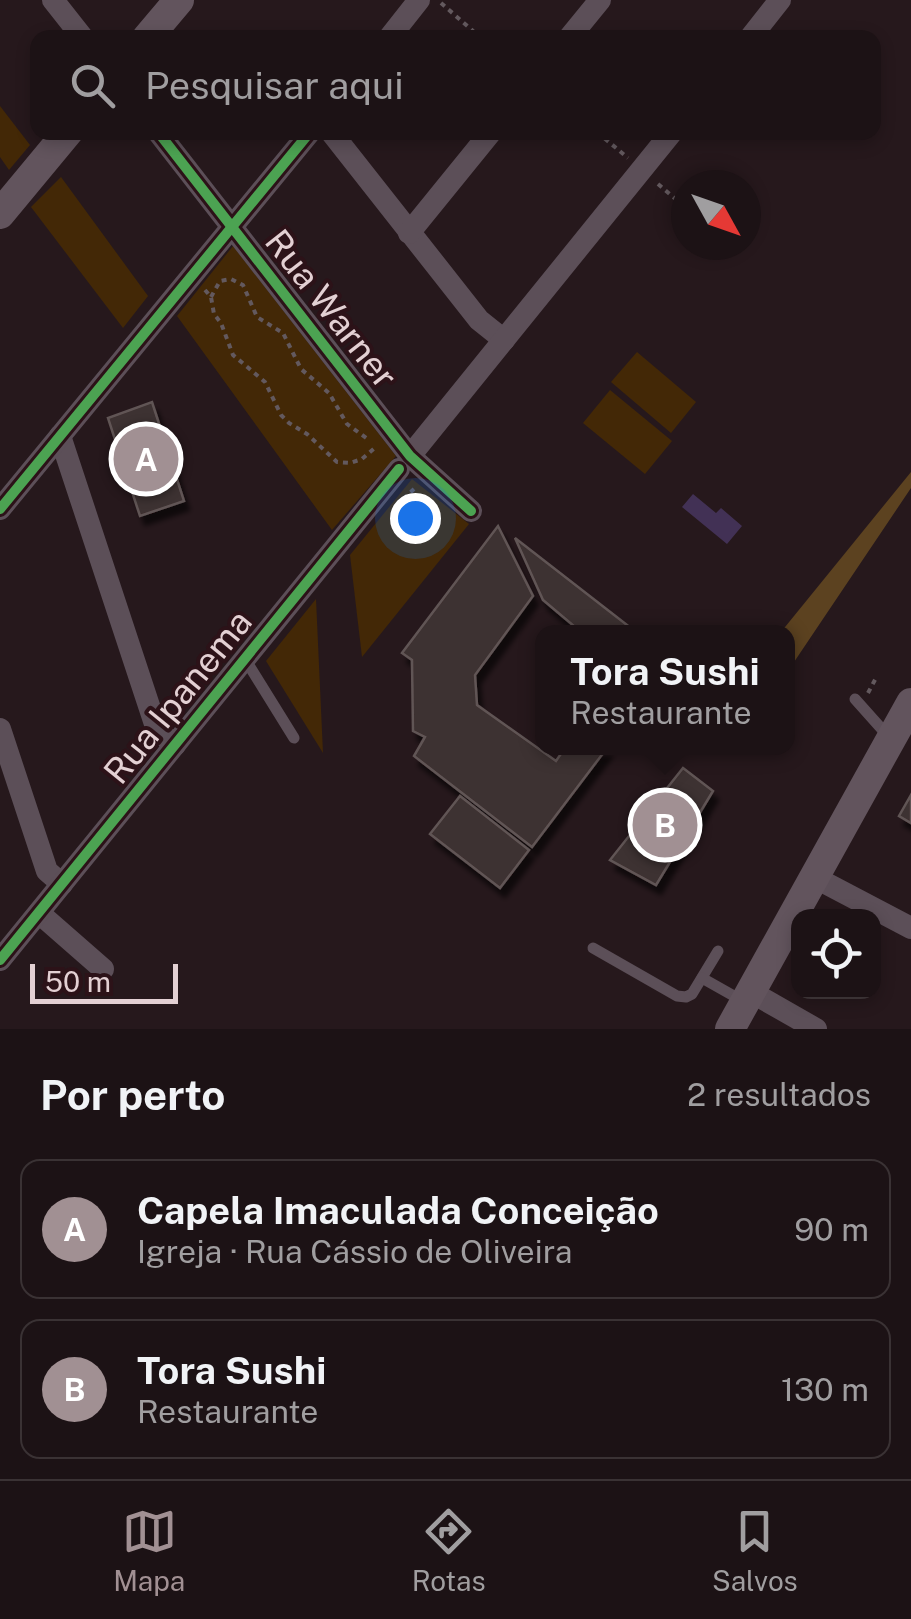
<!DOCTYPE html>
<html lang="pt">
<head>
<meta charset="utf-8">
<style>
  body { margin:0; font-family:"Public Sans",sans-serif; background:#251b1e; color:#f1f3f6 }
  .controls { position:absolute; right:30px; bottom:30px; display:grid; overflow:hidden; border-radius:20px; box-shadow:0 5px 15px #0003 }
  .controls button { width:90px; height:90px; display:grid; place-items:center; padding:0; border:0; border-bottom:2px solid #3a3234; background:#1c1215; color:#f1f3f6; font:50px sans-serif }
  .compass { position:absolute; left:671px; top:170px; width:90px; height:90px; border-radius:50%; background:#1c1215; box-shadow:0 5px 15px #0003; rotate:130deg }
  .scale { position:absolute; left:30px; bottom:25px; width:148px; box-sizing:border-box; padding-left:10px; border:5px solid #e3d0d3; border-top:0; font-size:28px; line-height:35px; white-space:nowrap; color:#e3d0d3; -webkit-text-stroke:8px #2c1218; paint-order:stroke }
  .you { position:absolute; left:415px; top:518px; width:35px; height:35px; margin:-25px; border:8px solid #fff; border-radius:50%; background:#1a73e8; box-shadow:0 0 0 15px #1a73e833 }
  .badge { display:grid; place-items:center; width:65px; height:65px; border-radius:50%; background:#a19093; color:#fff; font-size:32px; font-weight:700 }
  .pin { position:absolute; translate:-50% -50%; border:5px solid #fff; box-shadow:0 2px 10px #0006 }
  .popup { position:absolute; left:535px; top:625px; width:260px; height:130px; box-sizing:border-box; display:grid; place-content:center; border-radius:20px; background:#1c1215; filter:drop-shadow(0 2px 8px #0005); font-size:32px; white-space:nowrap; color:#a09ea0 }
  .popup b { font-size:38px; color:#f1f3f6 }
  .popup::after { content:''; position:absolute; left:50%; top:100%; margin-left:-20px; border:20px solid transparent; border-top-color:#1c1215 }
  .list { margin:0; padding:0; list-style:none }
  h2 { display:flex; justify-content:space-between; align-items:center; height:130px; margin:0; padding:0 40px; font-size:42px }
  h2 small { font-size:32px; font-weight:400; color:#a09ea0 }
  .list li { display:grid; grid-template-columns:65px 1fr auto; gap:30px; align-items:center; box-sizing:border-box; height:140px; margin:0 20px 20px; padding:0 20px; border:2px solid #3a3234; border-radius:20px }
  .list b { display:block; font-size:38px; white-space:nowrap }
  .list p { margin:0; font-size:32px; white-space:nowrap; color:#a09ea0 }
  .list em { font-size:32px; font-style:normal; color:#a09ea0 }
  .icon { flex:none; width:55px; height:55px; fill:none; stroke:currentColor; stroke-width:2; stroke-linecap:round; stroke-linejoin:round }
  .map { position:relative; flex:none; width:911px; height:1029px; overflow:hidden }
  .search { position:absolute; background:#1c1215; box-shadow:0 5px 15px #0003; left:30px; right:30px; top:30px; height:110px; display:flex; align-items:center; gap:25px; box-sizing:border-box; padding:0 35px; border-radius:20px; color:#a09ea0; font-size:38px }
  .sheet { height:450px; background:#1c1215 }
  nav { display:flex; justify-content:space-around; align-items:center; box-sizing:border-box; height:140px; border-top:2px solid #3a3234; background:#1c1215; font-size:28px; color:#a09ea0 }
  nav a { display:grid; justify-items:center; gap:5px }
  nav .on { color:#a19093 }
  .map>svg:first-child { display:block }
  .green { fill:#432806 }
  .forest { fill:#5c4220 }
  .water { fill:#423155 }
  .building { fill:#3d3030; stroke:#615555; stroke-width:2.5; filter:url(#shadow) }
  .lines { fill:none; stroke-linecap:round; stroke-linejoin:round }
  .path { stroke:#63595e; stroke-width:4; stroke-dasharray:5 5; stroke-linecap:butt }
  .lane { stroke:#5c4f58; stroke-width:11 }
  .street { stroke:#5c4f58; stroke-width:22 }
  .secondary { stroke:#62545d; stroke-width:30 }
  .cycleway-casing { stroke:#2c1218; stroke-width:16 }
  .cycleway { stroke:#4ca352; stroke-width:10 }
  .labels { text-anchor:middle; stroke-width:8; stroke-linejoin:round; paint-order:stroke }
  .street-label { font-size:35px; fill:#e3d0d3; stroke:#2c1218 }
</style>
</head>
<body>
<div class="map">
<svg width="911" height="1029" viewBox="0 0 911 1029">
  <defs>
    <filter id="shadow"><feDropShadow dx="5" dy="9" stdDeviation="2.5" flood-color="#0009"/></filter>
  </defs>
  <rect width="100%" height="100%" fill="#26181c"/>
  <g class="green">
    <path d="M 0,106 L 30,145 L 9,170 L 0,157 Z"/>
    <path d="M 61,177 L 148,296 L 123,328 L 31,207 Z"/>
    <path d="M 233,246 L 396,456 L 332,530 L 177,316 Z"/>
    <path d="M 637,352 L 696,402 L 671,433 L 611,382 Z"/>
    <path d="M 610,390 L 672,441 L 645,474 L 583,423 Z"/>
    <path d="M 412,479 L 469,524 L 362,657 L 350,555 Z"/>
    <path d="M 316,599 L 323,753 L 266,661 Z"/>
  </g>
  <path class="forest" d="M 911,472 L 911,488 L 788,671 L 788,632 L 781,632 Z"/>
  <path class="water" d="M 693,494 L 716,513 L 721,508 L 742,526 L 727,544 L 682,507 Z"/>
  <g class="building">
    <path d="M 152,402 L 184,501 L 140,516 L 108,418 Z"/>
    <path d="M 498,526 L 533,596 L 475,675 L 477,705 L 556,761 L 565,748 L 607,748 L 532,847 L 414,756 L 425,737 L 413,731 L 412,660 L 402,653 Z"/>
    <path d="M 515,538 L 636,632 L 581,632 L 543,600 Z"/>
    <path d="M 683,768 L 713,791 L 656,885 L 610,860 Z"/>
    <path d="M 911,795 L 911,823 L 899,816 Z"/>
    <path d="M 460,796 L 529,850 L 500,888 L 430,834 Z"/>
  </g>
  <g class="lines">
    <g class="path">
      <path d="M 441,3 L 481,38"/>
      <path d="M 597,132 L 628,158"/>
      <path d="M 658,184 L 686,208"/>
      <path d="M 205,290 L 211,297 L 214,314 L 221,323 L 233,355 L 265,382 L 281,415 L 289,423 L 307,434 L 337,462 L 350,463 L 362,459 L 377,446"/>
      <path d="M 211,297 L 220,281 L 231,279 L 243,285 L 257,317 L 283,333 L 301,369 L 329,393 L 347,424 L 369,440"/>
      <path d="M 396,506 L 414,489"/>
      <path d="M 868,693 L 877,676"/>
    </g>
    <g class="lane">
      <path d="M 245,659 L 294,738"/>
      <path d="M 855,699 L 888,736"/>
      <path d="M 593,948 L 677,996 L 686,997 L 692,994 L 718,951"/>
      <path d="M 702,978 L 741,1000"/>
    </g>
    <g class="street">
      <path d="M 53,0 L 83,38"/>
      <path d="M 389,38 L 419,0"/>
      <path d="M 569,38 L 600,0"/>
      <path d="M 750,38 L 780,0"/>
      <path d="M 158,132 L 410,456 L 471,511"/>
      <path d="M 331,132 L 479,320 L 504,340"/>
      <path d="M 409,233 L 491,132"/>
      <path d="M 60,436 L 157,730 L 175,745"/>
      <path d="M 410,456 L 672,132"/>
      <path d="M 0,509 L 310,132"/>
      <path d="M 0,729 L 47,871 L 62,884"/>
      <path d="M 814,877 L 911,928"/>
      <path d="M 39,913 L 103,969"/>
      <path d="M 0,960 L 399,469"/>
      <path d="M 751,992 L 816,1029"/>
    </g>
    <g class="secondary">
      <path d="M 147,38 L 179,0"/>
      <path d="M 0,214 L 68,132"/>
      <path d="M 730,1029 L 911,703"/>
    </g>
    <defs>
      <g id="cycleway">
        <path d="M 158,132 L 410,456 L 471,511"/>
        <path d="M 0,509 L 310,132"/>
        <path d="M 0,960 L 399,469"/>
      </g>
    </defs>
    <use href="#cycleway" class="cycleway-casing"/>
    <use href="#cycleway" class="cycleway"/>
  </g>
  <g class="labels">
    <g class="street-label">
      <text transform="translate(331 309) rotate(52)" y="12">Rua Warner</text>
      <text transform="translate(178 697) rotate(-51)" y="12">Rua Ipanema</text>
    </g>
  </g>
</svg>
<div class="controls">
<button><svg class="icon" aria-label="locate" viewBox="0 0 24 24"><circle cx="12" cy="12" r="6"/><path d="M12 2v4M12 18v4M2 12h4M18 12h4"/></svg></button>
</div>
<svg class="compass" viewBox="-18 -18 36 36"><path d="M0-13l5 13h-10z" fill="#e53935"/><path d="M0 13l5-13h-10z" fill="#a09ea0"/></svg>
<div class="scale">50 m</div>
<div class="you"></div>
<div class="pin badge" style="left:146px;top:459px">A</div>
<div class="pin badge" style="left:665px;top:825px">B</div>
<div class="popup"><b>Tora Sushi</b>Restaurante</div>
<div class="search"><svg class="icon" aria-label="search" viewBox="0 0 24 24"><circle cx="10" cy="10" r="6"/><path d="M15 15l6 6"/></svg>Pesquisar aqui</div>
</div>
<section class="sheet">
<h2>Por perto<small>2 resultados</small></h2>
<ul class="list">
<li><span class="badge">A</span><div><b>Capela Imaculada Conceição</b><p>Igreja · Rua Cássio de Oliveira</p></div><em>90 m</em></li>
<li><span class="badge">B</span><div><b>Tora Sushi</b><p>Restaurante</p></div><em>130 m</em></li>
</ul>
</section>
<nav>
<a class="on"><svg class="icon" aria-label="map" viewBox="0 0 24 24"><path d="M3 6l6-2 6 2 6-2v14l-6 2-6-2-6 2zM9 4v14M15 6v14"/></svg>Mapa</a>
<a><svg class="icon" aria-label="directions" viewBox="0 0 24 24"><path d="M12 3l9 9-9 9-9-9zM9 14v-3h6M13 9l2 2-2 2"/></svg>Rotas</a>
<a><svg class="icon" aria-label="saved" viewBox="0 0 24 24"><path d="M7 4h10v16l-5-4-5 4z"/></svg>Salvos</a>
</nav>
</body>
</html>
